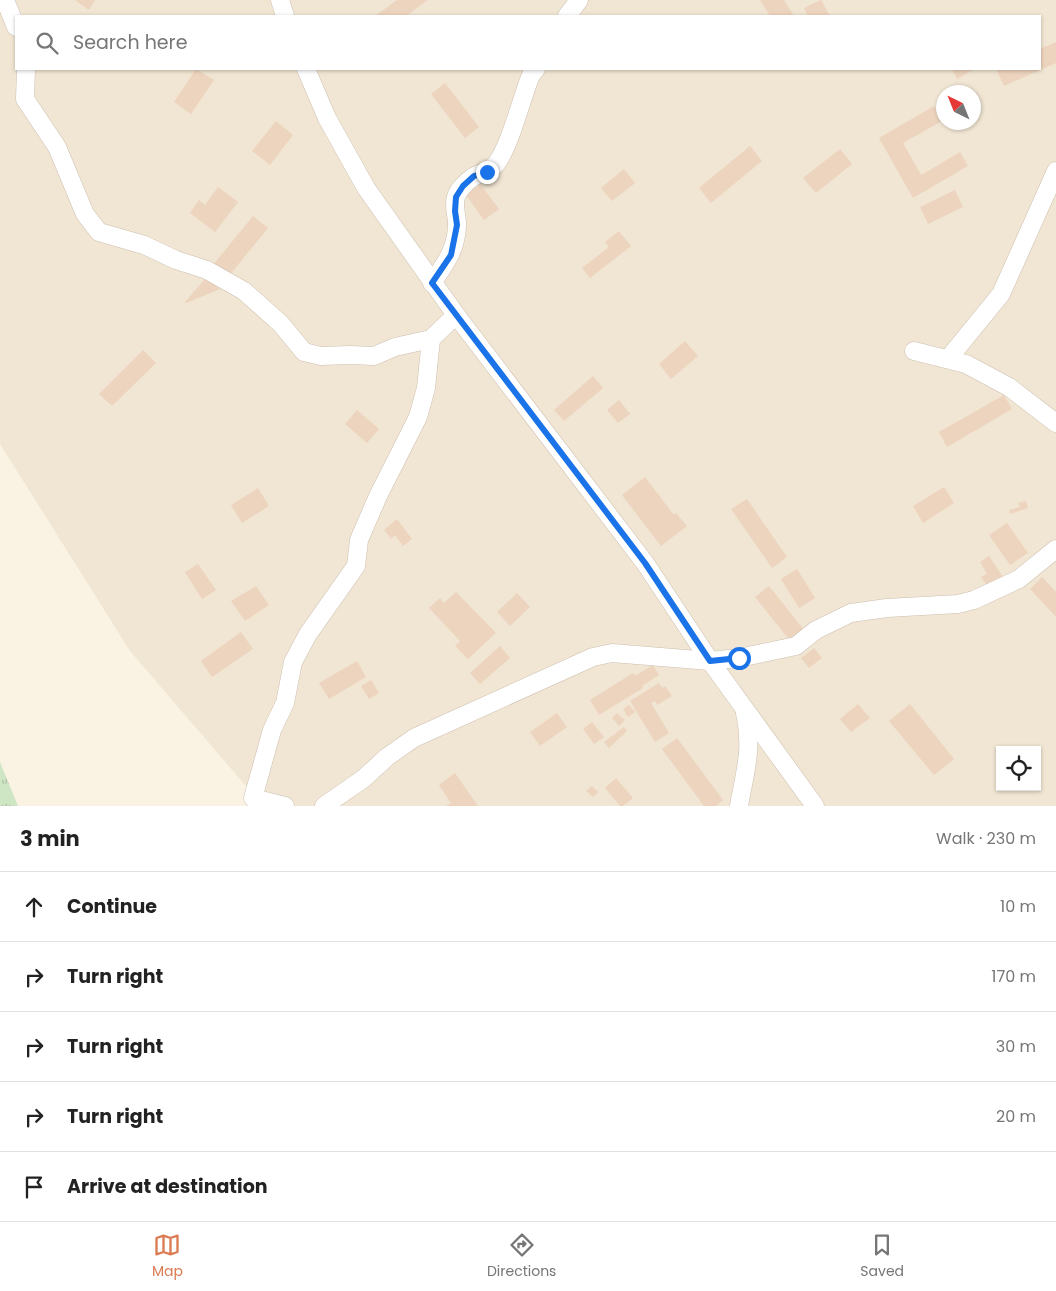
<!DOCTYPE html>
<html lang="en">
<head>
<meta charset="utf-8">
<style>
  body { margin:0; font-family:Poppins,sans-serif; background:#f6f6f6; color:#222 }
  .controls { position:absolute; right:15px; bottom:15px; display:grid; overflow:hidden; border-radius:0px; box-shadow:0 1px 4px #0004 }
  .controls button { width:45px; height:45px; display:grid; place-items:center; padding:0; border:0; border-bottom:1px solid #e0e0e0; background:#fff; color:#222; font:25px sans-serif }
  .compass { position:absolute; left:936px; top:85px; width:45px; height:45px; border-radius:50%; background:#fff; box-shadow:0 1px 4px #0004; rotate:317deg }
  .stop { position:absolute; width:15px; height:15px; margin:-11px; border:4px solid #1a73e8; border-radius:50%; background:#fff }
  .stop.end { background:#1a73e8; border-color:#fff; box-shadow:0 1px 5px #0008 }
  .list { margin:0; padding:0; list-style:none }
  h2 { display:flex; justify-content:space-between; align-items:center; height:65px; margin:0; padding:0 20px; font-size:21px }
  h2 small { font-size:16px; font-weight:400; color:#767676 }
  .list li { display:grid; grid-template-columns:32px 1fr auto; gap:15px; align-items:center; box-sizing:border-box; height:70px; padding:0 20px; border-top:1px solid #e0e0e0 }
  .list b { display:block; font-size:19px; white-space:nowrap }
  .list em { font-size:16px; font-style:normal; color:#767676 }
  .icon { flex:none; width:28px; height:28px; fill:none; stroke:currentColor; stroke-width:2; stroke-linecap:round; stroke-linejoin:round }
  .map { position:relative; flex:none; width:1056px; height:806px; overflow:hidden }
  .search { position:absolute; background:#fff; box-shadow:0 1px 4px #0004; left:15px; right:15px; top:15px; height:55px; display:flex; align-items:center; gap:12px; box-sizing:border-box; padding:0 18px; border-radius:0px; color:#767676; font-size:19px }
  .sheet { height:415px; background:#fff }
  nav { display:flex; justify-content:space-around; align-items:center; box-sizing:border-box; height:70px; border-top:1px solid #e0e0e0; background:#fff; font-size:14px; color:#767676 }
  nav a { display:grid; justify-items:center; gap:2px }
  nav .on { color:#db7b53 }
  .map>svg:first-child { display:block }
  .residential { fill:#f1e6d3; fill-rule:evenodd }
  .grass { fill:url(#grass-tufts) }
  .building { fill:#edd4be }
  .lines { fill:none; stroke-linecap:round; stroke-linejoin:round }
  .minor-casing { stroke:#cdbeaf; stroke-width:19 }
  .minor { stroke:#fff; stroke-width:18 }
  .route { stroke:#1a73e8; stroke-width:6 }
</style>
</head>
<body>
<div class="map">
<svg width="1056" height="806" viewBox="0 0 1056 806">
  <defs>
    <pattern id="grass-tufts" width="24" height="20" patternUnits="userSpaceOnUse" patternTransform="scale(1.25)"><rect width="24" height="20" fill="#cfe6c4"/><path d="M3 7l-1-3M5 7V3M7 7l1-3M15 17l-1-3M17 17v-4M19 17l1-3" fill="none" stroke="#acbea1"/></pattern>
  </defs>
  <rect width="100%" height="100%" fill="#faf3e4"/>
  <path class="residential" d="M 0,0 L 1056,0 L 1056,806 L 263,806 L 130,651 L 0,444 ZM 16,16 L 1040,16 L 1040,69 L 16,69 ZM 944,92 L 974,92 L 974,122 L 944,122 ZM 1000,750 L 1037,750 L 1037,787 L 1000,787 Z"/>
  <path class="grass" d="M 0,762 L 18,806 L 0,806 Z"/>
  <g class="building">
    <path d="M 75,0 L 95,0 L 89,10 Z"/>
    <path d="M 397,0 L 428,0 L 406,16 L 375,16 Z"/>
    <path d="M 760,0 L 784,0 L 794,16 L 770,16 Z"/>
    <path d="M 821,0 L 830,16 L 808,16 L 804,8 Z"/>
    <path d="M 1056,42 L 1056,63 L 1004,86 L 996,69 L 1040,69 L 1040,49 Z"/>
    <path d="M 196,69 L 214,80 L 191,114 L 174,102 Z"/>
    <path d="M 952,69 L 975,69 L 957,79 Z"/>
    <path d="M 445,83 L 479,127 L 465,138 L 431,94 Z"/>
    <path d="M 934,106 L 942,121 L 903,143 L 921,175 L 960,152 L 968,166 L 913,198 L 879,138 Z"/>
    <path d="M 276,121 L 293,135 L 270,165 L 252,151 Z"/>
    <path d="M 750,146 L 762,161 L 711,203 L 699,188 Z"/>
    <path d="M 840,149 L 852,164 L 816,193 L 803,178 Z"/>
    <path d="M 624,169 L 635,183 L 612,201 L 601,188 Z"/>
    <path d="M 480,184 L 499,209 L 484,220 L 466,195 Z"/>
    <path d="M 218,187 L 238,202 L 215,232 L 190,213 L 199,200 L 205,205 Z"/>
    <path d="M 955,190 L 963,207 L 928,224 L 920,207 Z"/>
    <path d="M 253,216 L 268,228 L 228,277 L 213,265 Z"/>
    <path d="M 619,231 L 631,246 L 590,278 L 582,268 L 609,247 L 605,242 Z"/>
    <path d="M 206,278 L 220,289 L 186,303 L 185,302 Z"/>
    <path d="M 685,341 L 698,356 L 671,379 L 659,364 Z"/>
    <path d="M 143,350 L 156,363 L 112,406 L 99,394 Z"/>
    <path d="M 593,376 L 603,388 L 564,421 L 554,410 Z"/>
    <path d="M 1004,395 L 1012,409 L 947,447 L 939,432 Z"/>
    <path d="M 619,400 L 630,414 L 618,423 L 607,410 Z"/>
    <path d="M 357,410 L 379,429 L 367,443 L 345,424 Z"/>
    <path d="M 645,477 L 674,515 L 676,513 L 687,526 L 661,546 L 622,495 Z"/>
    <path d="M 944,487 L 954,503 L 923,523 L 913,506 Z"/>
    <path d="M 258,488 L 269,506 L 242,523 L 231,505 Z"/>
    <path d="M 747,499 L 787,557 L 772,568 L 731,509 Z"/>
    <path d="M 1026,501 L 1028,508 L 1010,514 L 1009,510 L 1020,507 L 1018,503 Z"/>
    <path d="M 397,519 L 412,539 L 403,546 L 395,535 L 391,539 L 384,530 Z"/>
    <path d="M 1007,523 L 1028,553 L 1010,565 L 989,535 Z"/>
    <path d="M 989,556 L 1003,577 L 988,587 L 981,577 L 987,574 L 980,562 Z"/>
    <path d="M 198,564 L 216,590 L 202,599 L 185,572 Z"/>
    <path d="M 797,569 L 815,598 L 799,608 L 781,579 Z"/>
    <path d="M 1042,577 L 1056,592 L 1056,617 L 1030,589 Z"/>
    <path d="M 256,586 L 269,605 L 245,621 L 231,601 Z"/>
    <path d="M 769,586 L 805,631 L 791,642 L 755,597 Z"/>
    <path d="M 456,592 L 496,633 L 468,659 L 455,646 L 460,641 L 429,608 L 440,598 L 444,603 Z"/>
    <path d="M 517,593 L 530,607 L 510,626 L 497,612 Z"/>
    <path d="M 241,632 L 253,649 L 212,677 L 201,661 Z"/>
    <path d="M 500,646 L 510,658 L 480,684 L 470,673 Z"/>
    <path d="M 814,648 L 822,658 L 809,668 L 801,658 Z"/>
    <path d="M 357,661 L 366,677 L 329,699 L 319,683 Z"/>
    <path d="M 653,665 L 659,675 L 642,686 L 643,688 L 599,715 L 590,700 L 633,673 L 635,676 Z"/>
    <path d="M 371,680 L 379,693 L 369,699 L 361,686 Z"/>
    <path d="M 659,683 L 662,688 L 665,686 L 672,696 L 657,705 L 655,701 L 651,703 L 669,733 L 655,742 L 630,701 Z"/>
    <path d="M 858,704 L 870,718 L 851,732 L 840,719 Z"/>
    <path d="M 910,704 L 954,759 L 934,775 L 889,721 Z"/>
    <path d="M 629,705 L 635,712 L 628,717 L 623,709 Z"/>
    <path d="M 557,713 L 567,727 L 540,746 L 530,732 Z"/>
    <path d="M 617,713 L 625,720 L 619,726 L 612,718 Z"/>
    <path d="M 592,722 L 604,737 L 594,744 L 583,729 Z"/>
    <path d="M 624,727 L 627,731 L 609,748 L 604,742 Z"/>
    <path d="M 677,738 L 723,800 L 716,806 L 704,806 L 662,749 Z"/>
    <path d="M 455,773 L 478,806 L 446,806 L 451,803 L 439,785 Z"/>
    <path d="M 616,778 L 633,798 L 623,806 L 620,806 L 605,788 Z"/>
    <path d="M 592,786 L 598,792 L 593,797 L 586,791 Z"/>
  </g>
  <g class="lines">
    <defs>
      <g id="minor">
        <path d="M 5,0 L 16,27"/>
        <path d="M 280,0 L 285,16"/>
        <path d="M 567,16 L 579,0"/>
        <path d="M 26,69 L 25,99 L 57,147 L 85,214 L 99,232 L 144,245 L 176,260 L 207,270 L 244,291 L 281,324 L 304,352 L 321,356 L 350,355 L 374,356 L 395,347 L 431,339 L 456,315"/>
        <path d="M 306,69 L 327,118 L 366,188 L 456,315 L 645,563 L 710,661 L 815,806"/>
        <path d="M 432,283 C 445,264 457,249 457,224 C 457,215 453,206 456,197 C 458,190 467,181 473,177 C 481,172 490,172 496,164 C 511,144 521,99 531,75 L 536,69"/>
        <path d="M 914,351 L 966,364 L 1009,387 L 1056,423"/>
        <path d="M 948,359 L 1001,294 L 1056,171"/>
        <path d="M 285,806 L 253,798 L 272,730 L 285,703 L 293,662 L 308,634 L 356,566 L 359,540 L 378,496 L 418,417 L 426,388 L 431,339"/>
        <path d="M 324,806 L 363,779 L 387,757 L 414,738 L 593,657 L 612,653 L 710,661 L 739,658 L 796,646 L 816,630 L 851,613 L 887,608 L 958,604 L 974,600 L 1019,579 L 1056,549"/>
        <path d="M 739,806 C 745,771 753,749 745,713"/>
      </g>
    </defs>
    <use href="#minor" class="minor-casing"/>
    <use href="#minor" class="minor"/>
  </g>
  <g class="lines">
    <path class="route" d="M 487,172 L 474,176 L 463,186 L 456,197 L 455,211 L 457,225 L 451,255 L 432,283 L 645,563 L 710,661 L 739,658"/>
  </g>
</svg>
<div class="controls">
<button><svg class="icon" aria-label="locate" viewBox="0 0 24 24"><circle cx="12" cy="12" r="6"/><path d="M12 2v4M12 18v4M2 12h4M18 12h4"/></svg></button>
</div>
<svg class="compass" viewBox="-18 -18 36 36"><path d="M0-13l5 13h-10z" fill="#e53935"/><path d="M0 13l5-13h-10z" fill="#767676"/></svg>
<div class="stop" style="left:739px;top:658px"></div>
<div class="stop end" style="left:487px;top:172px"></div>
<div class="search"><svg class="icon" aria-label="search" viewBox="0 0 24 24"><circle cx="10" cy="10" r="6"/><path d="M15 15l6 6"/></svg>Search here</div>
</div>
<section class="sheet">
<h2>3 min<small>Walk · 230 m</small></h2>
<ul class="list">
<li><svg class="icon" aria-label="ahead" viewBox="0 0 24 24"><path d="M12 20V5M6 11l6-6 6 6"/></svg><div><b>Continue</b></div><em>10 m</em></li>
<li><svg class="icon" aria-label="right" viewBox="0 0 24 24"><path d="M7 20v-9h11M14 6l5 5-5 5"/></svg><div><b>Turn right</b></div><em>170 m</em></li>
<li><svg class="icon" aria-label="right" viewBox="0 0 24 24"><path d="M7 20v-9h11M14 6l5 5-5 5"/></svg><div><b>Turn right</b></div><em>30 m</em></li>
<li><svg class="icon" aria-label="right" viewBox="0 0 24 24"><path d="M7 20v-9h11M14 6l5 5-5 5"/></svg><div><b>Turn right</b></div><em>20 m</em></li>
<li><svg class="icon" aria-label="arrive" viewBox="0 0 24 24"><path d="M6 21V4h12l-3 4 3 4H6"/></svg><div><b>Arrive at destination</b></div></li>
</ul>
</section>
<nav>
<a class="on"><svg class="icon" aria-label="map" viewBox="0 0 24 24"><path d="M3 6l6-2 6 2 6-2v14l-6 2-6-2-6 2zM9 4v14M15 6v14"/></svg>Map</a>
<a><svg class="icon" aria-label="directions" viewBox="0 0 24 24"><path d="M12 3l9 9-9 9-9-9zM9 14v-3h6M13 9l2 2-2 2"/></svg>Directions</a>
<a><svg class="icon" aria-label="saved" viewBox="0 0 24 24"><path d="M7 4h10v16l-5-4-5 4z"/></svg>Saved</a>
</nav>
</body>
</html>
